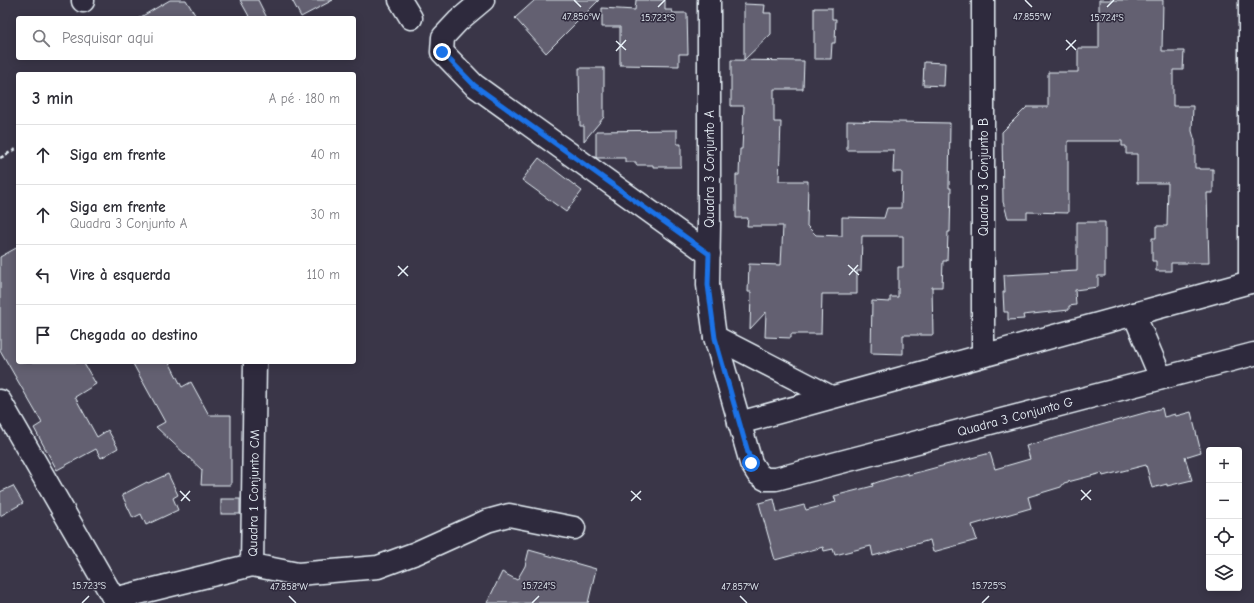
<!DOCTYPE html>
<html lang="pt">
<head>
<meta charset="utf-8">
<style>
  body { margin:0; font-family:"Comic Neue",sans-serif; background:#f2f2f3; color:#2b2b33 }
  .controls { position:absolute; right:12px; bottom:12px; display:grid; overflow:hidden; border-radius:4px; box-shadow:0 2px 10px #0003 }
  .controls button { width:36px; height:36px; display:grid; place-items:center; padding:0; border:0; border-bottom:1px solid #e1e1e2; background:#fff; color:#2b2b33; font:20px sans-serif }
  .stop { position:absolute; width:12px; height:12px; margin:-9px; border:3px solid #1a73e8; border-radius:50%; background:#fff }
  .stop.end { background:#1a73e8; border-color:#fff; box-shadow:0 1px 4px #0008 }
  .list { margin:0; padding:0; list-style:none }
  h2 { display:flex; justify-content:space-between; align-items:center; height:52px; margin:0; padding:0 16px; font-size:17px }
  h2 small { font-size:13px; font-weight:400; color:#7c7c81 }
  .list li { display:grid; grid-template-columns:26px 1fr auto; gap:12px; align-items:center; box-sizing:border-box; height:60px; padding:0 16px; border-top:1px solid #e1e1e2 }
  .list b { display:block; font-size:15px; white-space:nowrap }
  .list p { margin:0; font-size:13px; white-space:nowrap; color:#7c7c81 }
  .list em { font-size:13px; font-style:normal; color:#7c7c81 }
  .icon { flex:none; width:22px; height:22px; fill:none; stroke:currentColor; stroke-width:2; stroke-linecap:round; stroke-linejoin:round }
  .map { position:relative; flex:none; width:1254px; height:603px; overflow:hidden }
  .search { position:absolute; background:#fff; box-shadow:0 2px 10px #0003; left:16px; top:16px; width:340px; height:44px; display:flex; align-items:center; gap:10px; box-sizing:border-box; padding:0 14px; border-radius:4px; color:#7c7c81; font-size:15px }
  .panel { position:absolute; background:#fff; box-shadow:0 2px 10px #0003; left:16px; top:72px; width:340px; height:292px; border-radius:4px }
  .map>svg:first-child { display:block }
  .building { fill:#636171; stroke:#e8f1f8 }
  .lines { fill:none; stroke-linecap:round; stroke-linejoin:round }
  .minor-casing { stroke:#e8f1f8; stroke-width:25 }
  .path { stroke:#e8f1f8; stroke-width:2.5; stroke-dasharray:4 3; stroke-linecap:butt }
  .minor { stroke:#2f2a3d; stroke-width:22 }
  .route { stroke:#1a73e8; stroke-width:5 }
  .ticks { fill:none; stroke:#e8f1f8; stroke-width:1.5 }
  .labels { text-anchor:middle; stroke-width:3; stroke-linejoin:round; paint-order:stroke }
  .street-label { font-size:13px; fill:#e8f1f8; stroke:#2f2a3d }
  .ticks-label { font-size:10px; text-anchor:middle; fill:#e8f1f8; stroke:#2f2a3d; stroke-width:3; stroke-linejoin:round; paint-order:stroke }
</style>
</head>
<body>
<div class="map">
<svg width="1254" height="603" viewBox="0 0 1254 603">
  <rect width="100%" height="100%" fill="#3a3648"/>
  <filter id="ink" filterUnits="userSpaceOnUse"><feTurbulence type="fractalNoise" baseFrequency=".025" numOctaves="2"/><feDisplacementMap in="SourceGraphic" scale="8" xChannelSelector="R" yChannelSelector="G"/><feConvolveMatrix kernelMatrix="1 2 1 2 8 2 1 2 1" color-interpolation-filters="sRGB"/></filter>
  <g filter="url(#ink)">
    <g class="building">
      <path d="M 170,0 L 186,0 L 197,18 L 139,18 Z"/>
      <path d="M 240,0 L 258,0 L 267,18 L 250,18 Z"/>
      <path d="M 292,0 L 333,0 L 301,17 Z"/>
      <path d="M 535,0 L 599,0 L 546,53 L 515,18 Z"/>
      <path d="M 636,0 L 665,0 L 665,10 L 672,10 L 673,13 L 687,13 L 688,54 L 679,54 L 679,66 L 620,65 L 620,27 L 602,27 L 602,8 L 635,10 Z"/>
      <path d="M 1099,0 L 1163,0 L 1162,51 L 1184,51 L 1183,70 L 1173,70 L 1173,106 L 1193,106 L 1192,131 L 1195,141 L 1195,168 L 1199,168 L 1199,169 L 1213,169 L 1213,193 L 1207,193 L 1209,263 L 1171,263 L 1171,271 L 1156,271 L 1156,261 L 1152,261 L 1152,238 L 1156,238 L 1156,226 L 1167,226 L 1168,183 L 1137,183 L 1137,154 L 1126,154 L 1126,146 L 1122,146 L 1122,141 L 1068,141 L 1068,213 L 1027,212 L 1027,218 L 1008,218 L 1003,202 L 1002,132 L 1027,107 L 1048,107 L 1048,72 L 1078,72 L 1078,48 L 1099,48 Z"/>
      <path d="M 744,4 L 765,5 L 764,13 L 771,13 L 771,34 L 744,60 Z"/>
      <path d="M 814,8 L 832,8 L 832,19 L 836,19 L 835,43 L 832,43 L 831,59 L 814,59 Z"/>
      <path d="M 731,60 L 804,61 L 803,89 L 774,89 L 774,122 L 781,122 L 779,181 L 808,181 L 807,226 L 816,235 L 842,236 L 842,217 L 884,218 L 887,208 L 901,208 L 902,172 L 893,172 L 894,150 L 847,150 L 847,121 L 950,123 L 949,188 L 951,188 L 950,232 L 948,232 L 947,261 L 943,261 L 942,287 L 932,287 L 933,335 L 903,335 L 903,354 L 871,353 L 872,301 L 890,302 L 890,297 L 898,297 L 898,267 L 903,267 L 903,236 L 862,236 L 861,271 L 857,271 L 857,294 L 822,294 L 821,334 L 791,334 L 791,338 L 765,337 L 766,312 L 750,329 L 751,292 L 748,292 L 749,264 L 781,265 L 783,226 L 747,226 L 748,218 L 736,218 L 736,175 L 739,175 L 740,149 L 742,149 L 744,106 L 731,106 Z"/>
      <path d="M 924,62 L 945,63 L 944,86 L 923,85 Z"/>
      <path d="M 579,68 L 604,68 L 604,117 L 584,141 L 584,126 L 580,126 Z"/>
      <path d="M 677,130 L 677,144 L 681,144 L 681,167 L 653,167 L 653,165 L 636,165 L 636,162 L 625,162 L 625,158 L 596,158 L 596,131 Z"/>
      <path d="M 539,158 L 582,191 L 566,212 L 522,180 Z"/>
      <path d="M 1077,222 L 1105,222 L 1105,276 L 1098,276 L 1098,287 L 1075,290 L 1076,305 L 1069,306 L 1069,310 L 1023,315 L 1024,319 L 1008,320 L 1008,312 L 1004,312 L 1003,292 L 1005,292 L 1004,275 L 1077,271 Z"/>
      <path d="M 18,247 L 18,362 L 83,362 L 96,384 L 75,397 L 97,437 L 108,430 L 118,448 L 101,458 L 96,449 L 57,470 L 34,428 L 42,423 L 0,350 L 0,257 Z"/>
      <path d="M 132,362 L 169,362 L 182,387 L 191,382 L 209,415 L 231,415 L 231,485 L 201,485 L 202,470 L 156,427 L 165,422 Z"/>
      <path d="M 1162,408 L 1164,417 L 1175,414 L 1176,416 L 1191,412 L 1201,452 L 1185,457 L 1192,480 L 1167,486 L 1167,484 L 1152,488 L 1146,465 L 1103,476 L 1102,473 L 1064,483 L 1061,487 L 1028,497 L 1031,508 L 972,525 L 977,540 L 933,552 L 930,540 L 873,556 L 871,546 L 835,555 L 833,549 L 824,551 L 823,547 L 775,560 L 759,503 L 774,499 L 777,512 L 804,505 L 806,510 L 836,502 L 834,496 L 873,486 L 872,484 L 881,481 L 908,473 L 908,475 L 990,453 L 995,469 L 1030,459 L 1026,446 Z"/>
      <path d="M 168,474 L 178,495 L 173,498 L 178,510 L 146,525 L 141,514 L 133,518 L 122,495 L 147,482 L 148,483 Z"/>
      <path d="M 13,486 L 23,503 L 0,516 L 0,492 Z"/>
      <rect x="221" y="499" width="19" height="15"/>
      <path d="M 529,550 L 596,569 L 588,603 L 487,603 L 502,572 L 517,580 L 525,566 Z"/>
    </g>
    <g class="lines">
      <defs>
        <g id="minor">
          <path d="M 83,0 L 83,1"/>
          <path d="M 400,0 L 411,18"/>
          <path d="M 483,0 L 458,21 L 443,37 L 442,52 L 474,85 L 709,254"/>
          <path d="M 709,0 L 709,225 L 708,285 L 715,337 L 751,463 L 758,474 L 765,479 L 776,479 L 1254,354"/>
          <path d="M 983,0 L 983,355"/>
          <path d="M 1250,0 L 1250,282"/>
          <path d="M 1134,314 L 1161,378"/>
          <path d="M 715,337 L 831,397"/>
          <path d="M 0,401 L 114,599 L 252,565 L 255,362"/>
          <path d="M 739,423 L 1254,281"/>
          <path d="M 252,565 L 298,574 L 378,567 L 416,553 L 487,521 L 509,515 L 574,528"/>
        </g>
      </defs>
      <use href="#minor" class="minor-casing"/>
      <path class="path" d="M 0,158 L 18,148"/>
      <use href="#minor" class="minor"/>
    </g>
  </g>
  <g class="lines" filter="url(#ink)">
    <path class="route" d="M 442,52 L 474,85 L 709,254 L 708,285 L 715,338 L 751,463"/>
  </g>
  <path class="ticks" d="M 574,0 L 581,7M 1025,0 L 1032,7M 658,7 L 665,0M 1107,7 L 1114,0M 1066,40 L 1076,50M 616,41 L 626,50M 1066,50 L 1076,40M 616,51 L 626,40M 848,265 L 859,275M 398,266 L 408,276M 849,275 L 858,265M 398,276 L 408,266M 1081,490 L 1091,500M 180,491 L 190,501M 631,491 L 641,500M 1081,500 L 1091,490M 181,501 L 190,491M 631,501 L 641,491M 289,596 L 296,603M 740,596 L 747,603M 82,603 L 89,596M 532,603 L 539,596M 982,603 L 989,596"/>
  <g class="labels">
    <g class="street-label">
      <text transform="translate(709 169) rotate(-90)" y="5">Quadra 3 Conjunto A</text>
      <text transform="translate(983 177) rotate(-90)" y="5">Quadra 3 Conjunto B</text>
      <text transform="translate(1015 416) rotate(-15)" y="5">Quadra 3 Conjunto G</text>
      <text transform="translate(253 493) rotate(-89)" y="5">Quadra 1 Conjunto CM</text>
    </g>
  </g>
  <g class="ticks-label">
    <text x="581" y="20">47.856°W</text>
    <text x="1032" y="20">47.855°W</text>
    <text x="658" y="21">15.723°S</text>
    <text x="1107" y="21">15.724°S</text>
    <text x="89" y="589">15.723°S</text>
    <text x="539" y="589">15.724°S</text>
    <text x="989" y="589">15.725°S</text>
    <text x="289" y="590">47.858°W</text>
    <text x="740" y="590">47.857°W</text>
  </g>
</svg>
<div class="controls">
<button>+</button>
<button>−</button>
<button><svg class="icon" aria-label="locate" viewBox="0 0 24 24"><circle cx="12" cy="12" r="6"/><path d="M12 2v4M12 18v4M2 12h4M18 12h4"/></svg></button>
<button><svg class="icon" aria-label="layers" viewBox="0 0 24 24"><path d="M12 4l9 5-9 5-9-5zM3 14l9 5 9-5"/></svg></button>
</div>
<div class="stop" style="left:751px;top:463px"></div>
<div class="stop end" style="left:442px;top:52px"></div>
<div class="search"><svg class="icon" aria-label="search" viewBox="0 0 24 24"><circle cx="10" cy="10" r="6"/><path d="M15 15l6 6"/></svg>Pesquisar aqui</div>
<section class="panel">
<h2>3 min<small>A pé · 180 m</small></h2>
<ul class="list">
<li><svg class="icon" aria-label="ahead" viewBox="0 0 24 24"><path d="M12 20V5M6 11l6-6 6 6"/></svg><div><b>Siga em frente</b></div><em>40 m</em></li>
<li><svg class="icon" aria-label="ahead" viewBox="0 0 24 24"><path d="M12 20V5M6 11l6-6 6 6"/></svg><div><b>Siga em frente</b><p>Quadra 3 Conjunto A</p></div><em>30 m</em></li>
<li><svg class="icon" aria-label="left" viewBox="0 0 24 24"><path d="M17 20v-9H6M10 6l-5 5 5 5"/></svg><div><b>Vire à esquerda</b></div><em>110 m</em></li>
<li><svg class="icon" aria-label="arrive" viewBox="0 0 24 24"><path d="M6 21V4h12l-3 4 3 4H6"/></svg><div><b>Chegada ao destino</b></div></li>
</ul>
</section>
</div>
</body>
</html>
